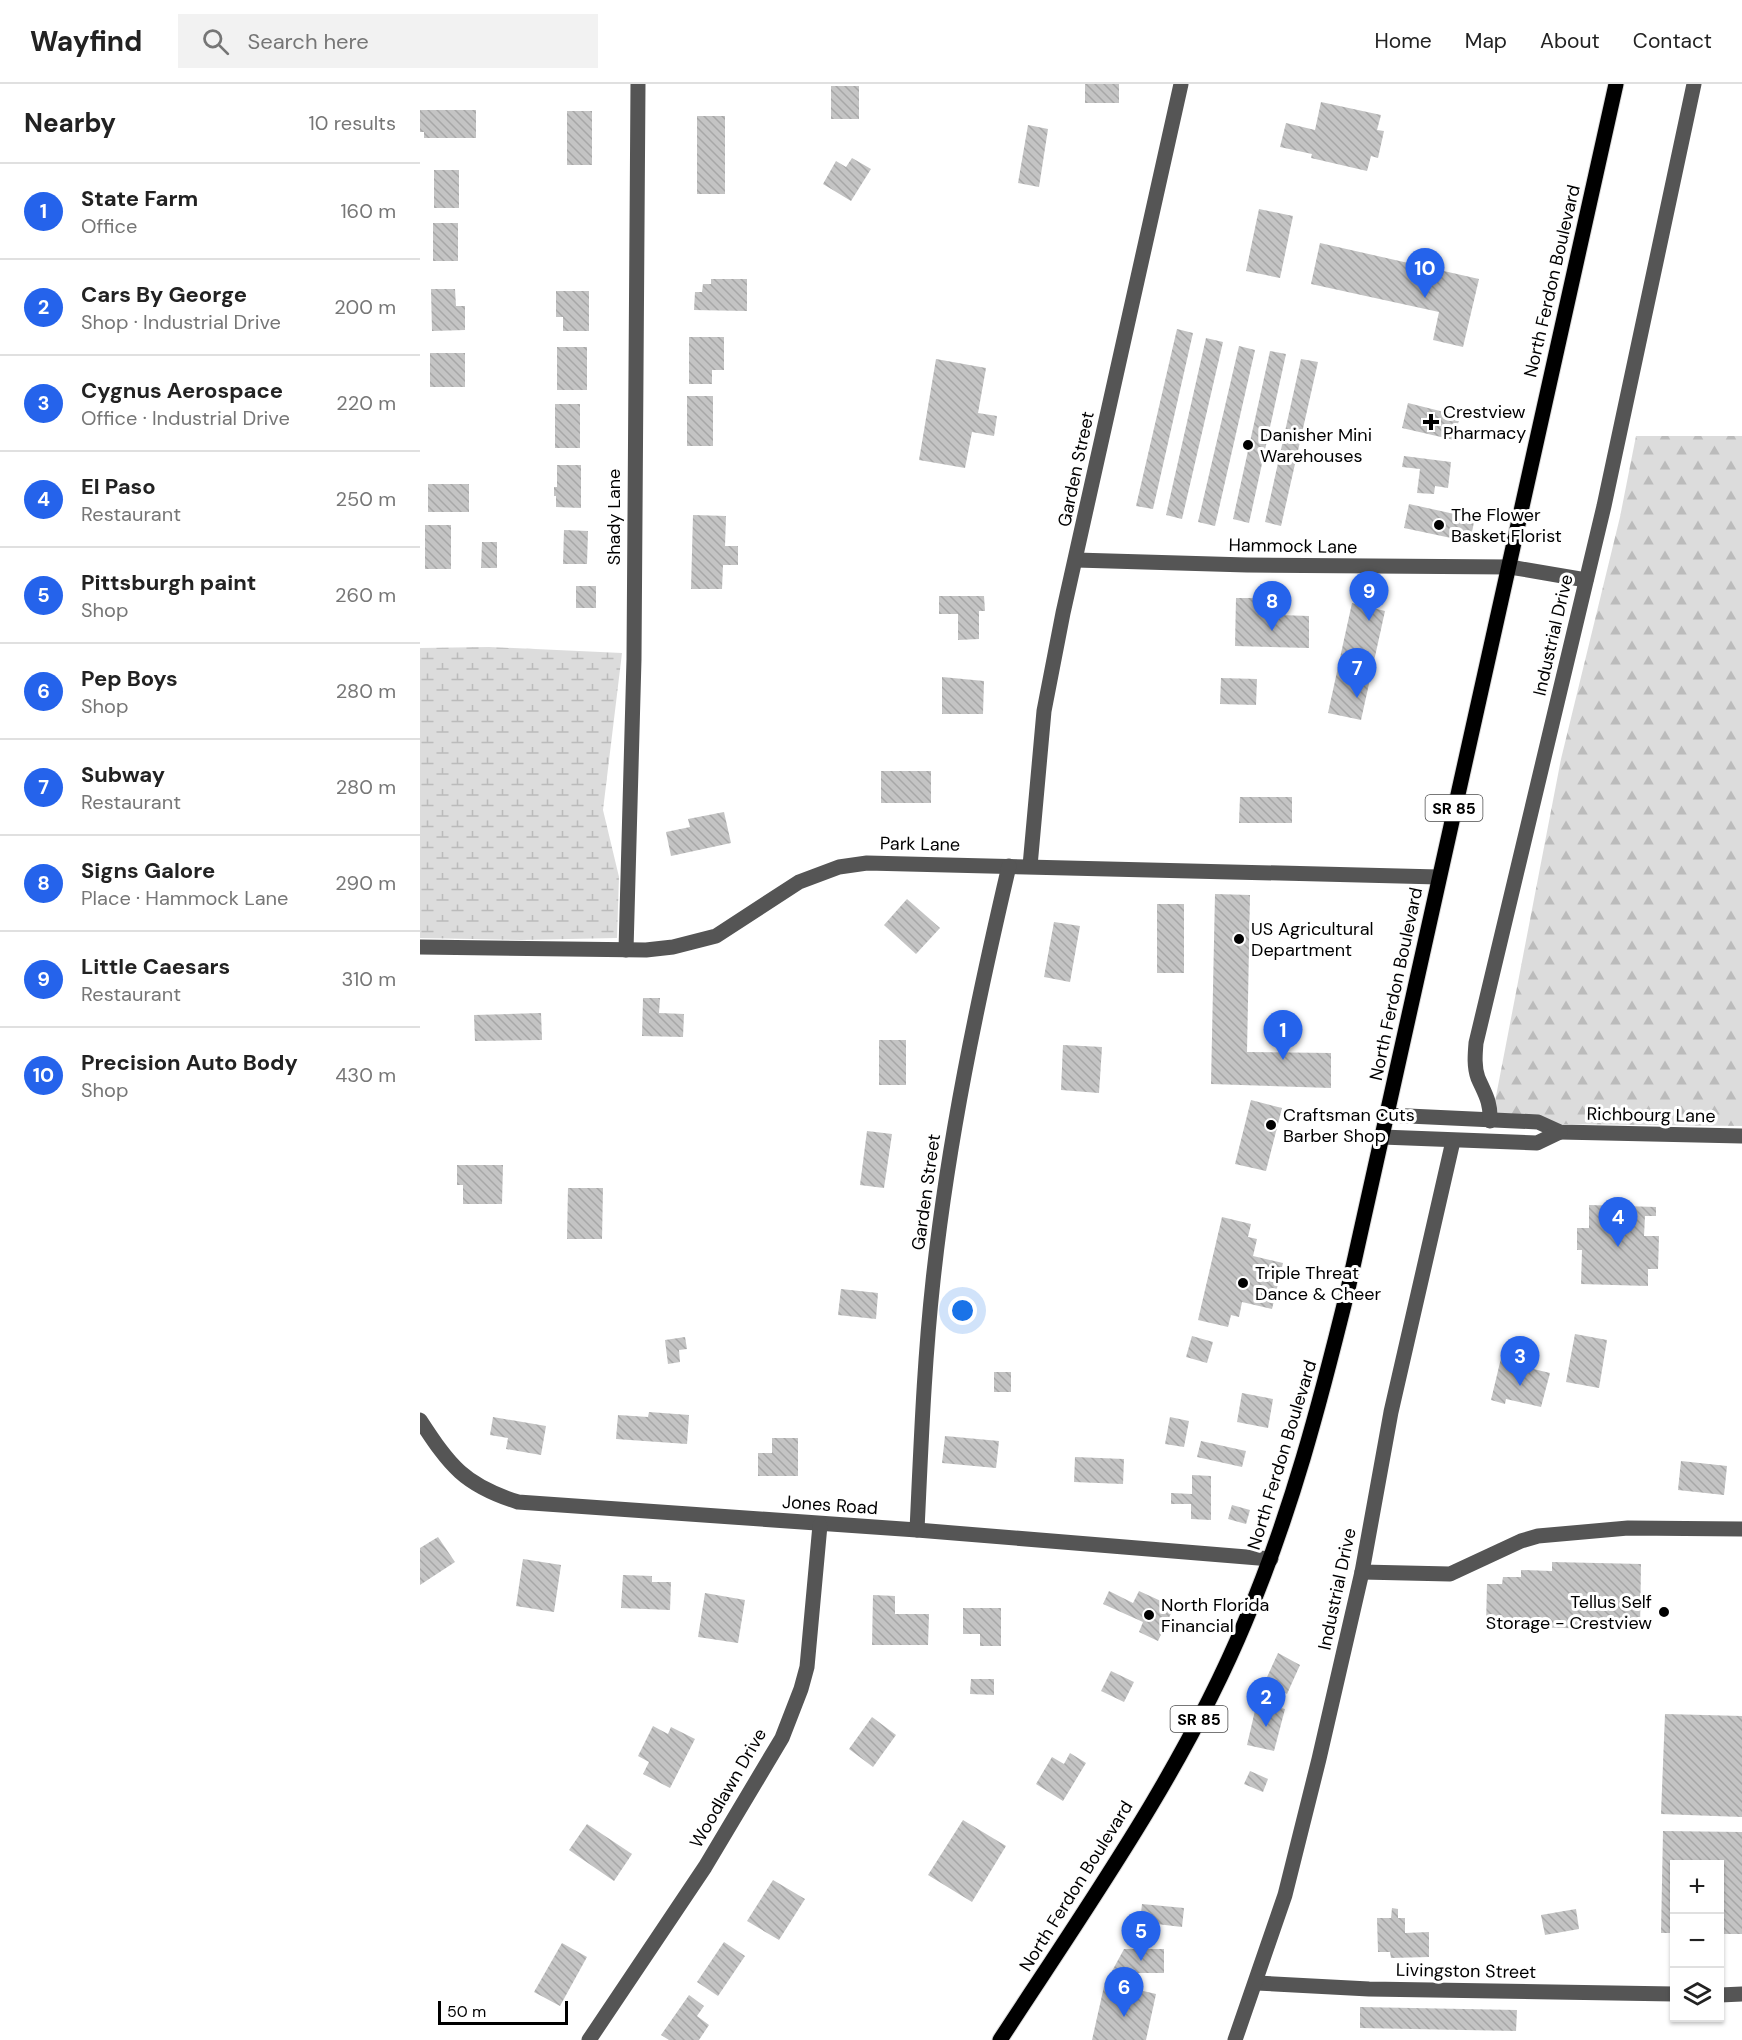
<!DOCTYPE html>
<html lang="en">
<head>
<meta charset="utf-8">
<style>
  body { margin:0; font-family:"DM Sans",sans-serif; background:#f2f2f2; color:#222 }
  .controls { position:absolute; right:18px; bottom:18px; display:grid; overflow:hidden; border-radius:0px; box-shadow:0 2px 4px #0004 }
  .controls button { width:54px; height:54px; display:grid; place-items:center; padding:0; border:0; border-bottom:2px solid #e0e0e0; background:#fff; color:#222; font:30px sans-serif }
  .scale { position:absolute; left:18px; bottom:15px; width:130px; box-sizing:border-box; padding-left:6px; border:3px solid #000; border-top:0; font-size:16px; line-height:21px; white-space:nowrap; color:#000; -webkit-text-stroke:4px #fff; paint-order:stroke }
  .you { position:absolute; left:543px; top:1227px; width:21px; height:21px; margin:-15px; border:4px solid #fff; border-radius:50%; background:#1a73e8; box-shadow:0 0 0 9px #1a73e833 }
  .badge { display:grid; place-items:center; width:39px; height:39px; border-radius:50%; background:#2563eb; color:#fff; font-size:20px; font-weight:700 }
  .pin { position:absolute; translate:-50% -50px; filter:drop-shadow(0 2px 3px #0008) }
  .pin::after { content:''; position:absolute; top:32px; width:21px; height:18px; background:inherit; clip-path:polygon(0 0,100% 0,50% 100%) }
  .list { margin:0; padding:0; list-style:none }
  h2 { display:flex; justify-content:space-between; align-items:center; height:78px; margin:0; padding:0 24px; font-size:26px }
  h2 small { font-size:20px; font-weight:400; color:#767676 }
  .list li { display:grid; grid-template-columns:39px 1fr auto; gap:18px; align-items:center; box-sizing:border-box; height:96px; padding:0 24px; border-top:2px solid #e0e0e0 }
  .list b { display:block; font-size:22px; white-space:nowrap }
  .list p { margin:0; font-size:20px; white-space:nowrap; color:#767676 }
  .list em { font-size:20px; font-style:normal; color:#767676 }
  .icon { flex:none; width:33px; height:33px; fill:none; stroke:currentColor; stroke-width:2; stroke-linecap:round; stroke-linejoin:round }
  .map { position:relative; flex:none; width:1322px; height:1956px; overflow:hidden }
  header { display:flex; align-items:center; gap:36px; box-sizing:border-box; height:84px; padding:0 30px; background:#fff; border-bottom:2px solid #e0e0e0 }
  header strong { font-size:28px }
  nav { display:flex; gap:33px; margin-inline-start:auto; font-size:21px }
  .search { width:420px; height:54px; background:#f2f2f2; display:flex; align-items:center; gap:15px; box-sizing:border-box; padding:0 21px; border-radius:0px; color:#767676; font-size:22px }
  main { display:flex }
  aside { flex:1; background:#fff }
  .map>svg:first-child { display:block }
  .forest { fill:url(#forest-firs) }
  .wetland { fill:url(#wetland-marsh) }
  .building { fill:url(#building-back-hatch) }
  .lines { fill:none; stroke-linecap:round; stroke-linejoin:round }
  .major-casing { stroke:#dbdbdb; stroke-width:17 }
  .minor { stroke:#555; stroke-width:15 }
  .major { stroke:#000; stroke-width:15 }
  .poi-dot { fill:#000; stroke:#fff; stroke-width:2 }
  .labels { text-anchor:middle; stroke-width:6; stroke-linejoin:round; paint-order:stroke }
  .shield { fill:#fff; stroke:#4c4c4c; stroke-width:1.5 }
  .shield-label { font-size:16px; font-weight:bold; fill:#000 }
  .street-label { font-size:18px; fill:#000; stroke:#fff }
  .poi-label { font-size:18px; fill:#000; stroke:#fff; text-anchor:start }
</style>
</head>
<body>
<header>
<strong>Wayfind</strong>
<div class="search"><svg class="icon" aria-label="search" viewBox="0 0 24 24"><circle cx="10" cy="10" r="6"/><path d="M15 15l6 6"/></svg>Search here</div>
<nav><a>Home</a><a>Map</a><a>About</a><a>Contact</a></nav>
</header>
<main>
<aside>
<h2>Nearby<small>10 results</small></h2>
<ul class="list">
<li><span class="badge">1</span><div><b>State Farm</b><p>Office</p></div><em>160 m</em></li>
<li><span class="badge">2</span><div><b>Cars By George</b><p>Shop · Industrial Drive</p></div><em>200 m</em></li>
<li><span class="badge">3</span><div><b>Cygnus Aerospace</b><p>Office · Industrial Drive</p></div><em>220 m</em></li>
<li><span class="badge">4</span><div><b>El Paso</b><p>Restaurant</p></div><em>250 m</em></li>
<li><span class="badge">5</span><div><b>Pittsburgh paint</b><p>Shop</p></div><em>260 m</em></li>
<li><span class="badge">6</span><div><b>Pep Boys</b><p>Shop</p></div><em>280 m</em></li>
<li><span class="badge">7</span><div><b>Subway</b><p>Restaurant</p></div><em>280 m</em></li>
<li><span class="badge">8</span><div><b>Signs Galore</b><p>Place · Hammock Lane</p></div><em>290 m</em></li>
<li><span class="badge">9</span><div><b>Little Caesars</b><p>Restaurant</p></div><em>310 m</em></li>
<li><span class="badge">10</span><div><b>Precision Auto Body</b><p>Shop</p></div><em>430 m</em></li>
</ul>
</aside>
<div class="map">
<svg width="1322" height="1956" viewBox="0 0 1322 1956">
  <defs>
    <pattern id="forest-firs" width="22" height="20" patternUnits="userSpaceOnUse" patternTransform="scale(1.5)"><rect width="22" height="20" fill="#dcdcdc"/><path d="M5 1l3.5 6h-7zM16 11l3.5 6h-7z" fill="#bbb"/></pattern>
    <pattern id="wetland-marsh" width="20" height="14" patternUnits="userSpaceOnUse" patternTransform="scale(1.5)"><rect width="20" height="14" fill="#dcdcdc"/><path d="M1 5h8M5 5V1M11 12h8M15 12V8" fill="none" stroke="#bbb"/></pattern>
    <pattern id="building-back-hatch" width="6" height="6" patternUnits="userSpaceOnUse" patternTransform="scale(1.5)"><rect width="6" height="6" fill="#c4c4c4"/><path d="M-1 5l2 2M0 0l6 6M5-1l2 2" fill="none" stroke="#a7a7a7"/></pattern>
  </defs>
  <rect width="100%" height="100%" fill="#fff"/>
  <path class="forest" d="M 1216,352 L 1322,352 L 1322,1042 L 1134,1040 L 1072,1033 L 1141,675 L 1200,433 Z"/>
  <path class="wetland" d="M 69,563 L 202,569 L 183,726 L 199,793 L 197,854 L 101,856 L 0,854 L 0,564 Z"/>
  <g class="building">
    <rect x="665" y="0" width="34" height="19"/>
    <rect x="411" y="2" width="28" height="33"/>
    <path d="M 901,18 L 961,31 L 957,46 L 964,47 L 958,74 L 951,72 L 947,87 L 891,74 L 892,70 L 860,63 L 866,39 L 895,46 Z"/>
    <path d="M 0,26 L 56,26 L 56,54 L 4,54 L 4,48 L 0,48 Z"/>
    <rect x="147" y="27" width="25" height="54"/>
    <rect x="277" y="32" width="28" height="78"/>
    <path d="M 608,41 L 628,45 L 619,103 L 598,99 Z"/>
    <path d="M 432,74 L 451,85 L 431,117 L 403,100 L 416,77 L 426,83 Z"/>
    <rect x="14" y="86" width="25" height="38"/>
    <path d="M 839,125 L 873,132 L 860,194 L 826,187 Z"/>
    <rect x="13" y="139" width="25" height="38"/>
    <path d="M 900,159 L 1059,195 L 1043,263 L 1013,256 L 1019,228 L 891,200 Z"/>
    <path d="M 291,195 L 327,195 L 327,227 L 274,226 L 275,208 L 282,208 L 283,200 L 291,200 Z"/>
    <path d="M 11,205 L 35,205 L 36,222 L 45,222 L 45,246 L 12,247 Z"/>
    <path d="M 136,207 L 169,207 L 169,247 L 143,247 L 143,233 L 136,233 Z"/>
    <path d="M 757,245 L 773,249 L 733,425 L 716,422 Z"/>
    <path d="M 269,253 L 304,253 L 304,286 L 292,286 L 292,300 L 269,300 Z"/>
    <path d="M 786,254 L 803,258 L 762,435 L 746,431 Z"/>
    <path d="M 819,262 L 835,266 L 795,442 L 778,438 Z"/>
    <rect x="137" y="263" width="30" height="43"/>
    <path d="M 850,267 L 866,270 L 829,439 L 813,435 Z"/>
    <rect x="10" y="269" width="35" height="34"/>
    <path d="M 516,275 L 566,284 L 558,329 L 577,332 L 574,352 L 552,348 L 545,384 L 499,376 Z"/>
    <path d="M 881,275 L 898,278 L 861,442 L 845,438 Z"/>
    <rect x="267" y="312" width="26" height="50"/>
    <path d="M 988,319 L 1040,332 L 1034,356 L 982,344 Z"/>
    <rect x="135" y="320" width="25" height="44"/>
    <path d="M 984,372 L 1031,378 L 1028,404 L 1015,402 L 1014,410 L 997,409 L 1000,385 L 982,383 Z"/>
    <path d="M 137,381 L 161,381 L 161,424 L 136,423 L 136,412 L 134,412 L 134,403 L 137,403 Z"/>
    <rect x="8" y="400" width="41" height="28"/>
    <path d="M 989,420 L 1039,431 L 1054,438 L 1050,458 L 984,444 Z"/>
    <path d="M 273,431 L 306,432 L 305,462 L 318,462 L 318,481 L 303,481 L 302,505 L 271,505 Z"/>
    <rect x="5" y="441" width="26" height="44"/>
    <path d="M 144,446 L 168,447 L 167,480 L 143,480 Z"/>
    <path d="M 62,458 L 77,458 L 77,484 L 61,484 Z"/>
    <rect x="156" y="502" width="20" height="22"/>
    <path d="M 519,512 L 564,512 L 565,527 L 559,527 L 559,555 L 538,556 L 538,530 L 519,530 Z"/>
    <path d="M 816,514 L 859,514 L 859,531 L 889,532 L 889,564 L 815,562 Z"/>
    <path d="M 932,519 L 965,527 L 941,636 L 908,629 Z"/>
    <path d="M 522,593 L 564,597 L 563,630 L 522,630 Z"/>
    <path d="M 801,594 L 837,595 L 836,621 L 800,620 Z"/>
    <rect x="461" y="687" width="50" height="32"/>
    <path d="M 820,713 L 872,713 L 872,739 L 819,739 Z"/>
    <path d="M 304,728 L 311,759 L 251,772 L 246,748 L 270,743 L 268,735 Z"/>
    <path d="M 795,810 L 830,811 L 827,968 L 911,969 L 911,1004 L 791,1000 Z"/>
    <path d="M 487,815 L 520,844 L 496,870 L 464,841 Z"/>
    <rect x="737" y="820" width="27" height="69"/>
    <path d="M 634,838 L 660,842 L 650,898 L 624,893 Z"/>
    <path d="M 223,914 L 240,914 L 239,929 L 264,930 L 263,953 L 222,952 Z"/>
    <path d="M 121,929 L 122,956 L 55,957 L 54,931 Z"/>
    <rect x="459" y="956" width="27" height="45"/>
    <path d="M 643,961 L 682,963 L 679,1009 L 641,1006 Z"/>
    <path d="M 831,1016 L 862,1024 L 846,1087 L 815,1080 Z"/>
    <path d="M 447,1047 L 472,1050 L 464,1104 L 440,1101 Z"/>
    <path d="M 37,1081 L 83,1081 L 82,1120 L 43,1120 L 43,1101 L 37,1101 Z"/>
    <path d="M 148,1104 L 183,1104 L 182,1155 L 147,1155 Z"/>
    <path d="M 1169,1121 L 1236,1123 L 1236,1132 L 1225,1132 L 1224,1152 L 1239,1152 L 1238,1185 L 1228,1185 L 1228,1202 L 1161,1200 L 1162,1166 L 1157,1166 L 1157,1144 L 1169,1144 Z"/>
    <path d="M 802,1133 L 831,1140 L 828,1153 L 837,1155 L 833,1172 L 863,1179 L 852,1225 L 822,1218 L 819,1233 L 811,1231 L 808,1243 L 778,1236 Z"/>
    <path d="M 421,1205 L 458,1209 L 456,1235 L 418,1231 Z"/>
    <path d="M 1155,1250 L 1187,1256 L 1179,1304 L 1146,1298 Z"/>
    <path d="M 772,1252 L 793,1258 L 787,1279 L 766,1273 Z"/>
    <path d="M 265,1253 L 267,1265 L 259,1266 L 260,1278 L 248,1280 L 245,1256 Z"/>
    <path d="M 1082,1270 L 1099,1274 L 1097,1281 L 1130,1289 L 1121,1323 L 1086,1315 L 1085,1320 L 1071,1316 Z"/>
    <rect x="574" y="1288" width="17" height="20"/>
    <path d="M 822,1309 L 853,1315 L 848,1344 L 817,1338 Z"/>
    <path d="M 229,1328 L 269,1331 L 267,1360 L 196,1355 L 198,1331 L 228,1333 Z"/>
    <path d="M 73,1333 L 126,1342 L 121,1371 L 86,1365 L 88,1354 L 70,1351 Z"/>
    <path d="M 750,1333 L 769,1337 L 764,1363 L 745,1360 Z"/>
    <path d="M 525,1352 L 579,1357 L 576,1384 L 522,1379 Z"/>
    <path d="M 352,1354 L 378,1354 L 378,1392 L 338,1392 L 338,1369 L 352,1369 Z"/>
    <path d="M 781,1357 L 826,1367 L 822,1383 L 777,1373 Z"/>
    <path d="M 655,1373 L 704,1375 L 703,1400 L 654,1398 Z"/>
    <path d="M 1261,1377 L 1307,1382 L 1304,1411 L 1258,1406 Z"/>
    <path d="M 772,1391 L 791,1392 L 791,1436 L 771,1435 L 771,1420 L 751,1420 L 751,1409 L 772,1410 Z"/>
    <path d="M 812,1421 L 830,1426 L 826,1440 L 808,1435 Z"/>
    <path d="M 18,1453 L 35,1478 L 0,1501 L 0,1464 Z"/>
    <path d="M 103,1475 L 141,1481 L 134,1528 L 96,1522 Z"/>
    <path d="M 1132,1478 L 1221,1480 L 1220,1546 L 1066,1542 L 1067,1500 L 1082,1500 L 1083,1493 L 1101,1493 L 1101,1486 L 1132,1487 Z"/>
    <path d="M 203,1491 L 232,1492 L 232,1498 L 251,1498 L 250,1526 L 201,1524 Z"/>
    <path d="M 689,1507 L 713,1519 L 719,1507 L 754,1523 L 738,1557 L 719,1548 L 723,1538 L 683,1520 Z"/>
    <path d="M 285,1509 L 325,1516 L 318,1559 L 278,1553 Z"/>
    <path d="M 453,1511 L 475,1512 L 475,1530 L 509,1530 L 508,1561 L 452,1561 Z"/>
    <path d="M 543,1524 L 581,1524 L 581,1562 L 560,1562 L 560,1550 L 543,1550 Z"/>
    <path d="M 858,1569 L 880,1581 L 867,1610 L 862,1607 L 859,1612 L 842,1604 Z"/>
    <path d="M 691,1587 L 714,1598 L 704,1618 L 681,1607 Z"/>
    <path d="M 551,1595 L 574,1595 L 574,1611 L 550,1610 Z"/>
    <path d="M 837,1618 L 865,1625 L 854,1667 L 827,1661 Z"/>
    <path d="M 1245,1630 L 1322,1632 L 1322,1733 L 1241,1730 Z"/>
    <path d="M 452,1633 L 476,1651 L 453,1683 L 429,1665 Z"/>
    <path d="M 233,1642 L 248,1650 L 251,1643 L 275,1655 L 250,1704 L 223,1690 L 229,1678 L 218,1672 Z"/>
    <path d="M 650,1669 L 666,1679 L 643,1717 L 616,1700 L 632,1673 L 644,1680 Z"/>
    <path d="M 830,1687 L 848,1695 L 843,1708 L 824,1700 Z"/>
    <path d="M 543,1736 L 586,1762 L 552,1818 L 508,1791 Z"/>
    <path d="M 167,1740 L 212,1770 L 194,1797 L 149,1766 Z"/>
    <path d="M 1243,1747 L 1322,1748 L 1322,1850 L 1300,1850 L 1300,1780 L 1254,1780 L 1254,1849 L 1241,1849 Z"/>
    <path d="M 353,1796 L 385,1815 L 359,1856 L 327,1837 Z"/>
    <path d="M 722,1820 L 764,1824 L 762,1843 L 720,1838 Z"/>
    <path d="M 972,1824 L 978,1825 L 978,1834 L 985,1834 L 985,1849 L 1009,1848 L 1009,1873 L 971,1874 L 970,1868 L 958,1868 L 957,1834 L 971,1834 Z"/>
    <path d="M 1156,1825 L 1159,1845 L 1125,1851 L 1121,1831 Z"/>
    <path d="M 304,1858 L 325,1872 L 298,1912 L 277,1898 Z"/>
    <path d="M 142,1859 L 167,1873 L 140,1922 L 114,1908 Z"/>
    <path d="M 704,1865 L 744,1865 L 744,1889 L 691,1889 Z"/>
    <path d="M 685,1898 L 736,1910 L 726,1956 L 672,1956 Z"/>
    <path d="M 269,1911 L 284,1922 L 277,1932 L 289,1941 L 279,1956 L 249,1956 L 241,1951 Z"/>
    <path d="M 940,1923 L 1097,1926 L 1096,1947 L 940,1944 Z"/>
  </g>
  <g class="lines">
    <defs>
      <path id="major" d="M 580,1956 C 668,1821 763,1687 825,1538 C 871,1430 900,1319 928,1205 L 1196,0"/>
    </defs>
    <use href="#major" class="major-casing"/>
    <g class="minor">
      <path d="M 656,476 L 827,481 L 1090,483 L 1166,496"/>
      <path d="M 610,782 L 624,627 L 643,529 L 761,0"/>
      <path d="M 0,863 L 226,866 L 253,863 L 296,852 L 379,798 L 419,783 L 447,779 L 1019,793"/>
      <path d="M 206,866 L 214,575 L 218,0"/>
      <path d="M 967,1031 L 1118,1038 L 1140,1048 L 1322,1052"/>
      <path d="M 1070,1037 C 1071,1018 1065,1010 1058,994 C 1054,983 1055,971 1056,959 L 1184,422 L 1274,0"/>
      <path d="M 962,1053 L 1117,1059 L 1140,1048"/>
      <path d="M 0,1336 C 30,1382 44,1401 98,1418 L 497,1446 L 851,1475"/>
      <path d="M 497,1446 C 501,1363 504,1279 513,1197 C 528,1057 557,919 589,782"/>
      <path d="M 942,1488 L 1030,1490 L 1101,1457 L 1118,1452 L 1208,1444 L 1322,1445"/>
      <path d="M 837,1899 L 949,1905 L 1254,1910"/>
      <path d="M 1300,1911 L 1322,1910"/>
      <path d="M 169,1956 L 285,1783 L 362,1654 L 381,1605 L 387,1583 L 400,1441"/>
      <path d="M 815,1956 L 865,1811 L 899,1675 L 942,1488 L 971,1328 L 1033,1057"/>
    </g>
    <use href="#major" class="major"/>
  </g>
  <g class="poi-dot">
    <path d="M1008 329h6v6h6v6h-6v6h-6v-6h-6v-6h6z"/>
    <circle cx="828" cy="361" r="6"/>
    <circle cx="1019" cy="441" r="6"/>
    <circle cx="819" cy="855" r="6"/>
    <circle cx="851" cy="1041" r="6"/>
    <circle cx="823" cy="1199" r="6"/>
    <circle cx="1244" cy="1528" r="6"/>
    <circle cx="729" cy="1531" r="6"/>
  </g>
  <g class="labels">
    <g class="shield">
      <rect x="1005.5" y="711" width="57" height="26" rx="4.5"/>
      <rect x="750.5" y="1622" width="57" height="26" rx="4.5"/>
    </g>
    <g class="shield-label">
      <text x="1034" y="730">SR 85</text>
      <text x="779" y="1641">SR 85</text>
    </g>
    <g class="street-label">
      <text transform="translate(1132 197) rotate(-77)" y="6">North Ferdon Boulevard</text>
      <text transform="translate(656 385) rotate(-78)" y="6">Garden Street</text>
      <text transform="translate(194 433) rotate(-90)" y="6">Shady Lane</text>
      <text transform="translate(873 462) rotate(1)" y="6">Hammock Lane</text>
      <text transform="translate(1133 551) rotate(-77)" y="6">Industrial Drive</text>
      <text transform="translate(500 760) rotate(1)" y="6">Park Lane</text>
      <text transform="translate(976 900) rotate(-78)" y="6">North Ferdon Boulevard</text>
      <text transform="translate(1231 1031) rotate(1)" y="6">Richbourg Lane</text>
      <text transform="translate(506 1108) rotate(-82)" y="6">Garden Street</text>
      <text transform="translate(862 1371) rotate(-73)" y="6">North Ferdon Boulevard</text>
      <text transform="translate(410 1421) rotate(4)" y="6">Jones Road</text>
      <text transform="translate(917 1505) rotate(-78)" y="6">Industrial Drive</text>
      <text transform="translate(308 1704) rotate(-60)" y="6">Woodlawn Drive</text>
      <text transform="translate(656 1802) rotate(-58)" y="6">North Ferdon Boulevard</text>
      <text transform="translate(1046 1887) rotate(1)" y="6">Livingston Street</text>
    </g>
    <g class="poi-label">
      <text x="1023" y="334">Crestview<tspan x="1023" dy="21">Pharmacy</tspan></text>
      <text x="840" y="357">Danisher Mini<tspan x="840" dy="21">Warehouses</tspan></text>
      <text x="1031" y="437">The Flower<tspan x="1031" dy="21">Basket Florist</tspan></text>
      <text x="831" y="851">US Agricultural<tspan x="831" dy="21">Department</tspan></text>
      <text x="863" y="1037">Craftsman Cuts<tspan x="863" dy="21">Barber Shop</tspan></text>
      <text x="835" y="1195">Triple Threat<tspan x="835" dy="21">Dance &amp; Cheer</tspan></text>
      <text x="1232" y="1524" text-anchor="end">Tellus Self<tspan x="1232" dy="21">Storage - Crestview</tspan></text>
      <text x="741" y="1527">North Florida<tspan x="741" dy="21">Financial</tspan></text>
    </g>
  </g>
</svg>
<div class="controls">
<button>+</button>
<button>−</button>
<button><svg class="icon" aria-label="layers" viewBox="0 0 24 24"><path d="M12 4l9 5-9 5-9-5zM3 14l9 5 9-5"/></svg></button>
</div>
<div class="scale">50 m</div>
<div class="you"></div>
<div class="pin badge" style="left:863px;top:976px">1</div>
<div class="pin badge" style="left:846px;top:1643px">2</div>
<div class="pin badge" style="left:1100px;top:1302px">3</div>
<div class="pin badge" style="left:1198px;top:1163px">4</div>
<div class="pin badge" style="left:721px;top:1877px">5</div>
<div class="pin badge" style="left:704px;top:1933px">6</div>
<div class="pin badge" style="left:937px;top:614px">7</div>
<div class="pin badge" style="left:852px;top:547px">8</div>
<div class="pin badge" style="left:949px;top:537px">9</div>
<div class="pin badge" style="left:1005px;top:214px">10</div>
</div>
</main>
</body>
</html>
